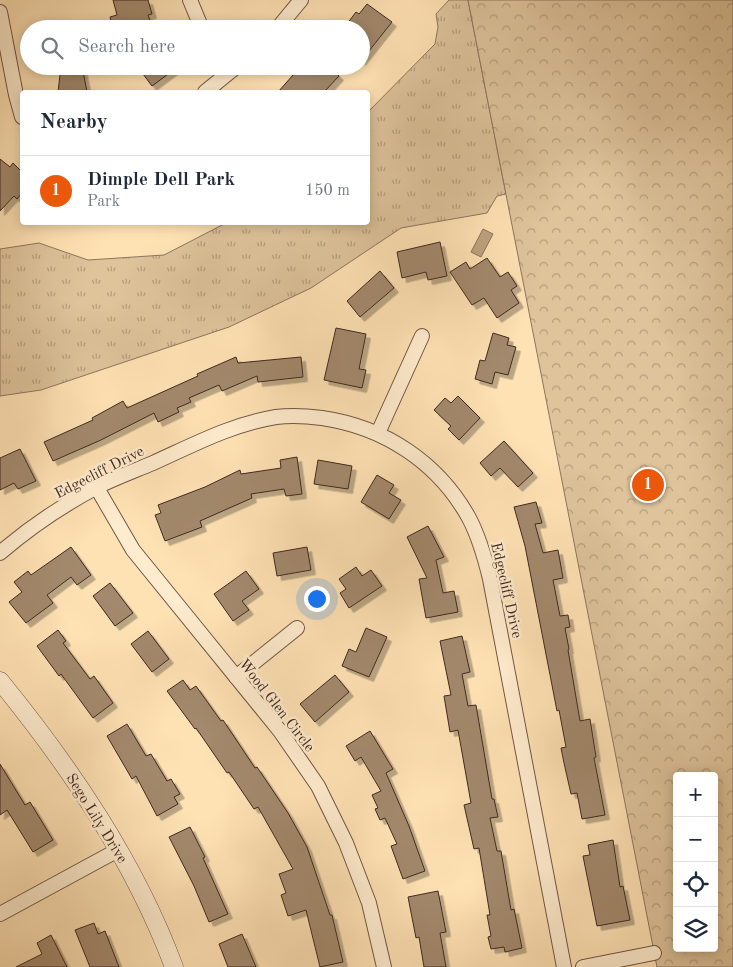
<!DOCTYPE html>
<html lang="en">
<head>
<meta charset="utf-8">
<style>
  body { margin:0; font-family:"Old Standard TT",serif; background:#f6f6f7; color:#1f2937 }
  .controls { position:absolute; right:15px; bottom:15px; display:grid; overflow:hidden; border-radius:5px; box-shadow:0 2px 12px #0003 }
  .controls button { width:45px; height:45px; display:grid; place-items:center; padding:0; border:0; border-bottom:1px solid #e0e1e3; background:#fff; color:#1f2937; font:25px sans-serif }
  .you { position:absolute; left:316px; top:598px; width:18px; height:18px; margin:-12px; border:4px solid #fff; border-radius:50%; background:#1a73e8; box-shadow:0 0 0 8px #1a73e833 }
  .badge { display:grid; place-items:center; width:32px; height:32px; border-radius:50%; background:#ea580c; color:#fff; font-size:16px; font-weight:700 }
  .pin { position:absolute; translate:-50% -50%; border:2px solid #fff; box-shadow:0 1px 5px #0006 }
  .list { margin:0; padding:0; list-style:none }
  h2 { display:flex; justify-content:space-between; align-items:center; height:65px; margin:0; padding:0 20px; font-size:21px }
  h2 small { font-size:16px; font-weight:400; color:#747a83 }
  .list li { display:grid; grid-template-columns:32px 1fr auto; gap:15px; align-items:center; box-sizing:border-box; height:70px; padding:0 20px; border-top:1px solid #e0e1e3 }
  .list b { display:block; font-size:19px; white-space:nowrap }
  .list p { margin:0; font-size:16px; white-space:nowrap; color:#747a83 }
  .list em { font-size:16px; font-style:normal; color:#747a83 }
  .icon { flex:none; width:28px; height:28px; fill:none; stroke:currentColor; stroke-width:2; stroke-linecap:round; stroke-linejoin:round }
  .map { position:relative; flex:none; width:733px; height:967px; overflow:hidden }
  .search { position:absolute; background:#fff; box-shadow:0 2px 12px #0003; left:20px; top:20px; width:350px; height:55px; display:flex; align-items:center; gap:12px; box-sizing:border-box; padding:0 18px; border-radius:28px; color:#747a83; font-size:19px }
  .panel { position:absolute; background:#fff; box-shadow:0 2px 12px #0003; left:20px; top:90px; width:350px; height:135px; border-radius:5px }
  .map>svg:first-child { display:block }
  .grass { fill:url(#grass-tufts); stroke:#8e765e }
  .park { fill:url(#park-crowns); stroke:#8e765e; fill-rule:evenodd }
  .water { fill:#bea382; stroke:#8b725b }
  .building { fill:#a3896d; stroke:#3f2920; filter:url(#shadow) }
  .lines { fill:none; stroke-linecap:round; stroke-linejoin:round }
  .minor-casing { stroke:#6f5745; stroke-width:16 }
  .tertiary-casing { stroke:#6f5745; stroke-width:19 }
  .minor { stroke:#ffecce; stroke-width:14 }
  .tertiary { stroke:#ffecce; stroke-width:18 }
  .labels { text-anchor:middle; stroke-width:5; stroke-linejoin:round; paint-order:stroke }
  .street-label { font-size:15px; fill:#3f2920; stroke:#ffecce }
</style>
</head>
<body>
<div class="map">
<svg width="733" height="967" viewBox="0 0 733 967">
  <defs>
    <pattern id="grass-tufts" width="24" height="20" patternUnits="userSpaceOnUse" patternTransform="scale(1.25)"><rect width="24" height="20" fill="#dec39b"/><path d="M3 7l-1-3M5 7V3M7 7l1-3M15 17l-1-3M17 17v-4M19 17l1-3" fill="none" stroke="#b59e7e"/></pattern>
    <pattern id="park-crowns" width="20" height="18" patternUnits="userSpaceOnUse" patternTransform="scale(1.25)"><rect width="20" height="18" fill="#dec39b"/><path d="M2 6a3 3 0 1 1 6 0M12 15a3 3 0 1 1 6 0" fill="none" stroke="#b59e7e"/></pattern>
    <filter id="shadow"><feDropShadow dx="4.5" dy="4.5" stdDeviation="0" flood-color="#0004"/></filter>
  </defs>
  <rect width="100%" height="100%" fill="#ffe2b4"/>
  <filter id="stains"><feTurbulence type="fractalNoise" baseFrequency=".004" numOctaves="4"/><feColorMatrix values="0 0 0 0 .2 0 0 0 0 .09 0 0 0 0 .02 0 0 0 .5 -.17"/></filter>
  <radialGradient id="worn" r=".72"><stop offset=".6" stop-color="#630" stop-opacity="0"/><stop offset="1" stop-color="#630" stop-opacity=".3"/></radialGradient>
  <path class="grass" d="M 449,0 L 468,0 L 506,194 L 497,196 L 487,213 L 401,228 L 311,288 L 229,327 L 41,390 L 0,396 L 0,249 L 39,243 L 88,260 L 164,255 L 226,223 L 368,222 L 368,112 L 435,44 L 438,27 L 436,14 Z"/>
  <path class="park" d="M 468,0 L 733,0 L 733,967 L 657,967 ZM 677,776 L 714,776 L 714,948 L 677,948 Z"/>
  <path class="water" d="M 483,229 L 493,234 L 481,257 L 471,252 Z"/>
  <g class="building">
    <path d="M 113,0 L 148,0 L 152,14 L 148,15 L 151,23 L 131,29 L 113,29 L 110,17 L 117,15 Z"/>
    <path d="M 367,4 L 392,22 L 361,61 L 361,29 L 343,29 L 356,12 L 359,14 Z"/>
    <path d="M 61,66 L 82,66 L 87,92 L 58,92 Z"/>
    <path d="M 137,66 L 179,66 L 152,86 Z"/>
    <path d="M 301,66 L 329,66 L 339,76 L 324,92 L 278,92 Z"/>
    <path d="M 0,159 L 10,167 L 13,163 L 22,172 L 22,193 L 17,199 L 14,196 L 0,211 Z"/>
    <path d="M 440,242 L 447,276 L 428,280 L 426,272 L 402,278 L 397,252 Z"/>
    <path d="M 487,258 L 500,277 L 508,272 L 517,286 L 511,290 L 519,303 L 497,318 L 484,298 L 472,305 L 450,272 L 466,262 L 470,269 Z"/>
    <path d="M 380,271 L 394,288 L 360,317 L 347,301 Z"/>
    <path d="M 336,328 L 366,334 L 359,369 L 366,370 L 362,388 L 324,380 Z"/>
    <path d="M 493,333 L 509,338 L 507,345 L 516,347 L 508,375 L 495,372 L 492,384 L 475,379 L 480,360 L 485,361 Z"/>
    <path d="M 236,357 L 238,363 L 301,357 L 303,377 L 258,382 L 257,376 L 222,391 L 219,385 L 189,398 L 191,402 L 177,408 L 179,412 L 158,422 L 154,413 L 101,440 L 53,461 L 44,442 L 93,420 L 92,418 L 123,401 L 127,408 L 198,376 L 197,374 Z"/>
    <path d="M 458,396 L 480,418 L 459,440 L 448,429 L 451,426 L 434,410 L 445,398 L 451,403 Z"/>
    <path d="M 504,441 L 533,473 L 518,487 L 500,468 L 491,476 L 480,463 Z"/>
    <path d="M 20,449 L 36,481 L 18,489 L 14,483 L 0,490 L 0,458 Z"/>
    <path d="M 297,457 L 302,494 L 286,496 L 284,489 L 251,494 L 252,498 L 200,521 L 202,527 L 165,541 L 155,515 L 161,513 L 158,505 L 205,487 L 240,470 L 241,474 L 281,468 L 280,460 Z"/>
    <path d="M 318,460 L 352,466 L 348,489 L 314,484 Z"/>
    <path d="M 377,475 L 394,485 L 389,493 L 401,500 L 389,519 L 361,502 Z"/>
    <path d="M 536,502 L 542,523 L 535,524 L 543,553 L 558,550 L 563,578 L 553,580 L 560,616 L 568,615 L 570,627 L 565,628 L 569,649 L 568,650 L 580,721 L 590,719 L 596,757 L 594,758 L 605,815 L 582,819 L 577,793 L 571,794 L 564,763 L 561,748 L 566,747 L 559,710 L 557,711 L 525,546 L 514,507 Z"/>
    <path d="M 428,526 L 444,557 L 436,560 L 443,593 L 454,591 L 458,612 L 426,618 L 419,579 L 427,578 L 407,537 Z"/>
    <path d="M 71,547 L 91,575 L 77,585 L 71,577 L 47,595 L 53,603 L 26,623 L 9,602 L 22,592 L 14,582 L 28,571 L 31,575 Z"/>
    <path d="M 307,547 L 311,570 L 277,576 L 273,553 Z"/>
    <path d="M 356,567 L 362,576 L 371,570 L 382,586 L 349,608 L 340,593 L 346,589 L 339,579 Z"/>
    <path d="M 246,571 L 259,589 L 242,601 L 249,610 L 233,621 L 214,594 Z"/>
    <path d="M 110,583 L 133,613 L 115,626 L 93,596 Z"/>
    <path d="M 366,628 L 387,637 L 369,677 L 342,666 L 349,649 L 356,652 Z"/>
    <path d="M 58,630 L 66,641 L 63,643 L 90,679 L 94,676 L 113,703 L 93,718 L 61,674 L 59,676 L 37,646 Z"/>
    <path d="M 148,631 L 169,659 L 152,672 L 131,644 Z"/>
    <path d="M 462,636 L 470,672 L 462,674 L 468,706 L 476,705 L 492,799 L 494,799 L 498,817 L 490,818 L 497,851 L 501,851 L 511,910 L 514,909 L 522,948 L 505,952 L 504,947 L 491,949 L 488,937 L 491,936 L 487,915 L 490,915 L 479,848 L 474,849 L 464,805 L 471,803 L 458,730 L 450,732 L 444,696 L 451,695 L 440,641 Z"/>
    <path d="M 335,675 L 349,692 L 315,722 L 300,704 Z"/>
    <path d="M 183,680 L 190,690 L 196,686 L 221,721 L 223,720 L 255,768 L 257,767 L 288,813 L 307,847 L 330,915 L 332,915 L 343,962 L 320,967 L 306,910 L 288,916 L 281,895 L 286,893 L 279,874 L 293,869 L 258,807 L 254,809 L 229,772 L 227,773 L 196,728 L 195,729 L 167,691 Z"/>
    <path d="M 127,724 L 146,756 L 151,754 L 167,781 L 171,779 L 180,794 L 174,797 L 178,804 L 157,816 L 136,776 L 132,779 L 107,736 Z"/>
    <path d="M 370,731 L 393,769 L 386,773 L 409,826 L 425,871 L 403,879 L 391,846 L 397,844 L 385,818 L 380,820 L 375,809 L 378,808 L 372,795 L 381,791 L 361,757 L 355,761 L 346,746 Z"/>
    <path d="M 0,764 L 25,805 L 30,802 L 53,840 L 33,852 L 7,810 L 0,815 Z"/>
    <path d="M 190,827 L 205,857 L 203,858 L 228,914 L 209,922 L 194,886 L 169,837 Z"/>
    <path d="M 613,840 L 620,887 L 623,886 L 630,920 L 597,926 L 583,856 L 590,855 L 588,845 Z"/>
    <path d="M 438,891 L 446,932 L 440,933 L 446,967 L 424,967 L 419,937 L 416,938 L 408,897 Z"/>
    <path d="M 94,923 L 98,934 L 105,931 L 119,967 L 90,967 L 75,930 Z"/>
    <path d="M 242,934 L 256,967 L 228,967 L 219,944 Z"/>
    <path d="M 51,935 L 67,967 L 16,967 L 42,954 L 37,943 Z"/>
  </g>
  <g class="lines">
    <defs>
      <g id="minor">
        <path d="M 190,0 L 202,29"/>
        <path d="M 0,12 L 16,95 L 22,117"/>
        <path d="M 277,29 L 301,0"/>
        <path d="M 205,92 L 237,66"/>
        <path d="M 378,433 L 422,336"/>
        <path d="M 97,488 L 133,550 L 280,731 L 318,786 L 346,843 L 369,903 L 384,967"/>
        <path d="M 0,553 C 29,528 63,505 97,487 C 115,478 134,471 153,463 C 193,445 232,424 276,417 C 291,415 307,416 322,418 C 384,427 438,462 469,518 C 479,537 485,558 490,579 L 564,967"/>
        <path d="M 236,677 L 297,628"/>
        <path d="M 0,914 L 118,850"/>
        <path d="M 583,967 L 654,953"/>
      </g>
      <path id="tertiary" d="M 0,681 C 70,767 135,862 174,967"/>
    </defs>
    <use href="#minor" class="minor-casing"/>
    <use href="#tertiary" class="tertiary-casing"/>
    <use href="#minor" class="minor"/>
    <use href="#tertiary" class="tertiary"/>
  </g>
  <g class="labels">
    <g class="street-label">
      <text transform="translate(99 472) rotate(-27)" y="5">Edgecliff Drive</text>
      <text transform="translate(507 590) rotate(77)" y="5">Edgecliff Drive</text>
      <text transform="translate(277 705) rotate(52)" y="5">Wood Glen Circle</text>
      <text transform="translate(97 818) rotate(58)" y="5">Sego Lily Drive</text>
    </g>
  </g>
  <rect width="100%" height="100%" filter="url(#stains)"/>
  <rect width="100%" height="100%" fill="url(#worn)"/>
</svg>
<div class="controls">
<button>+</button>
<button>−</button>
<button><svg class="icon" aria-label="locate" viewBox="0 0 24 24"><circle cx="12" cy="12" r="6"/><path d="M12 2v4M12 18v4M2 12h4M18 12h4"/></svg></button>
<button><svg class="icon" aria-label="layers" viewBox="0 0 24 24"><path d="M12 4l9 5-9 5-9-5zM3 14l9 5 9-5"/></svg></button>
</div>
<div class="you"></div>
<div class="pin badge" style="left:648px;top:485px">1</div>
<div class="search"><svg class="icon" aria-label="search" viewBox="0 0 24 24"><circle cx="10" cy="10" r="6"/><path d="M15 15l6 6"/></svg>Search here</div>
<section class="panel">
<h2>Nearby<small></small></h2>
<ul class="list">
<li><span class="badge">1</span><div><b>Dimple Dell Park</b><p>Park</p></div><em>150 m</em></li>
</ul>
</section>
</div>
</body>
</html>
